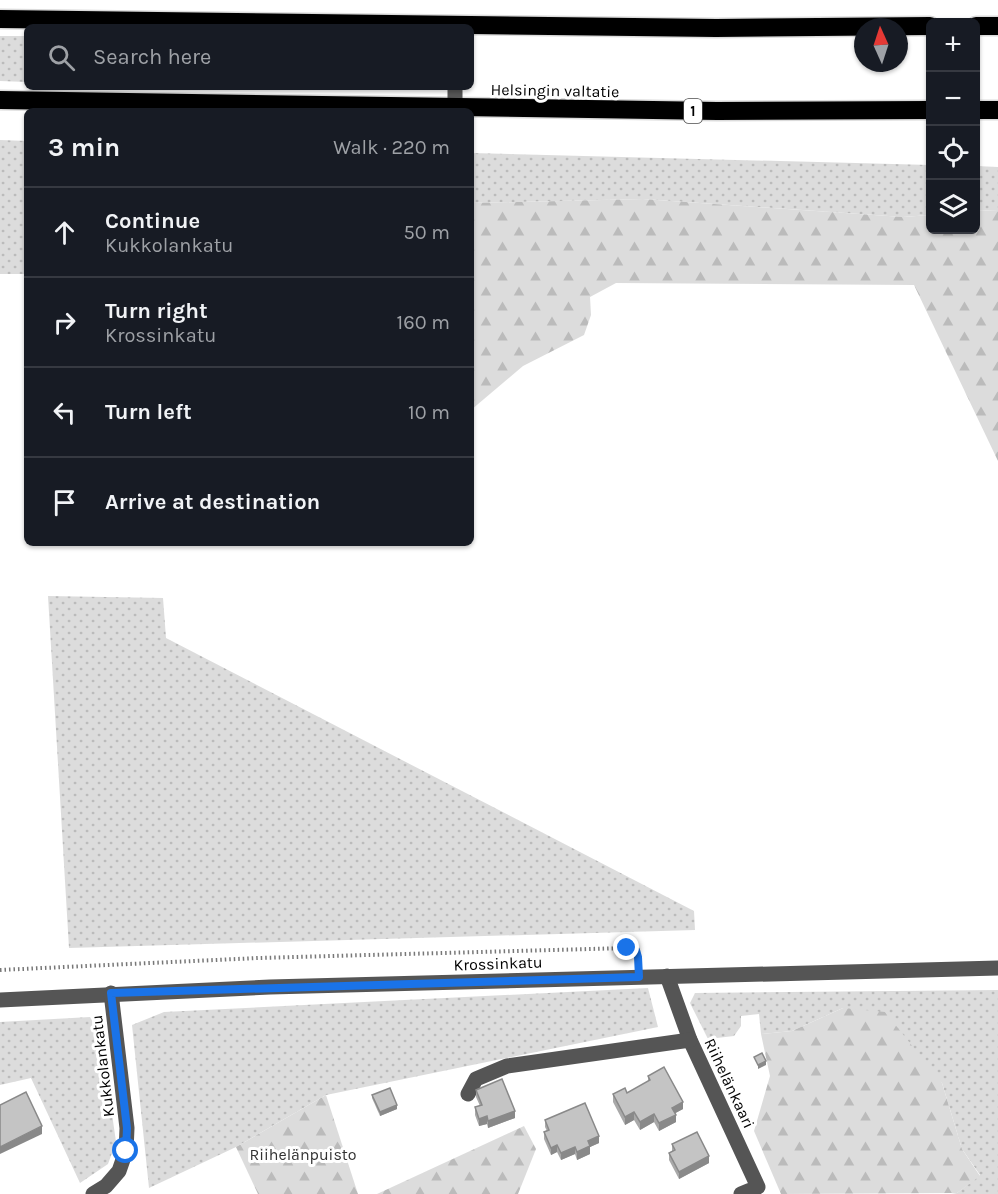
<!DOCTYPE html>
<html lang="en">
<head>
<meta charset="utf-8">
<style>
  body { margin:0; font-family:Karla,sans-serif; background:#20242c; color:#f1f3f6 }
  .controls { position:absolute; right:18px; top:18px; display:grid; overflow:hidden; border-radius:9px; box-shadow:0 2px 4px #0004 }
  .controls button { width:54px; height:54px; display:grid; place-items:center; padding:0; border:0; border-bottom:2px solid #363941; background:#171b24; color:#f1f3f6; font:30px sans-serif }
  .compass { position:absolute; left:854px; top:18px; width:54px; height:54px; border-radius:50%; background:#171b24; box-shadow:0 2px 4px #0004; rotate:357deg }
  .stop { position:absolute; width:18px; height:18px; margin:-14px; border:4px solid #1a73e8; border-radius:50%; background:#fff }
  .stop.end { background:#1a73e8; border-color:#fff; box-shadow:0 2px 6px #0008 }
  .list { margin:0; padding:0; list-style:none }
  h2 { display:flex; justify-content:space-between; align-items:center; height:78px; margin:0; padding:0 24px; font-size:26px }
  h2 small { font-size:20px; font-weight:400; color:#9ea1a6 }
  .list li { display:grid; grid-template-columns:39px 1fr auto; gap:18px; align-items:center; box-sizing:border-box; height:90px; padding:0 24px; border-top:2px solid #363941 }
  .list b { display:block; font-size:22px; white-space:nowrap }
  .list p { margin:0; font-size:20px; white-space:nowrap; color:#9ea1a6 }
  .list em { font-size:20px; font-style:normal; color:#9ea1a6 }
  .icon { flex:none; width:33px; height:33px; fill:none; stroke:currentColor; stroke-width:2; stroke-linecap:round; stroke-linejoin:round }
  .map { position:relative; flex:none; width:998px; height:1194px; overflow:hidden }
  .search { position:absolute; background:#171b24; box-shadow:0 2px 4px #0004; left:24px; top:24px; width:450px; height:66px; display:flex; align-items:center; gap:15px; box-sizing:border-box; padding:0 21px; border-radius:9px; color:#9ea1a6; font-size:22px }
  .panel { position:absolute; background:#171b24; box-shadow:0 2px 4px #0004; left:24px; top:108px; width:450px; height:438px; border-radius:9px }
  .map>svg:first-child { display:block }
  .grass { fill:url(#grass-dots) }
  .forest { fill:url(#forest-firs) }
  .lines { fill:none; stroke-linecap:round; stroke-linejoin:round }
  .highway-casing { stroke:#dbdbdb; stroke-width:21 }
  .path { stroke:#777; stroke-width:4; stroke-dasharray:1.5 3; stroke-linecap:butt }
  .minor { stroke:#555; stroke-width:15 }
  .highway { stroke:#000; stroke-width:18 }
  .wall { fill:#a9a9a9 }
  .shaded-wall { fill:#898989 }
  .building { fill:#c4c4c4; stroke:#898989; stroke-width:1.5 }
  .route { stroke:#1a73e8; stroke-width:8 }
  .labels { text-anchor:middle; stroke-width:6; stroke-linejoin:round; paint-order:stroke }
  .shield { fill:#fff; stroke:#4c4c4c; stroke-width:1.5 }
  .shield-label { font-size:15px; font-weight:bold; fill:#000 }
  .street-label { font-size:16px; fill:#000; stroke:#fff }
  .park-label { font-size:16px; fill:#333; stroke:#fff }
</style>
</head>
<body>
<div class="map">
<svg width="998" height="1194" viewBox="0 0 998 1194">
  <defs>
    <pattern id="grass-dots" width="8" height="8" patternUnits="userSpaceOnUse" patternTransform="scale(1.5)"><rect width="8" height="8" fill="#dcdcdc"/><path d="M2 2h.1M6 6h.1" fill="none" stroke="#bbb" stroke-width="1.8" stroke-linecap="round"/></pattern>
    <pattern id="forest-firs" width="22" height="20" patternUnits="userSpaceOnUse" patternTransform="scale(1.5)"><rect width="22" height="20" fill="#dcdcdc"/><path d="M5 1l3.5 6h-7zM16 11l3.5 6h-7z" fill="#bbb"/></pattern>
  </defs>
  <rect width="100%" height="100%" fill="#fff"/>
  <g class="grass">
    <path d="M 0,36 L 27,36 L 27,82 L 0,81 Z"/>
    <path d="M 0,140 L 27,141 L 27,274 L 0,274 Z"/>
    <path d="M 471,153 L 930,165 L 930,215 L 903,217 L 643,199 L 471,203 Z"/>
    <path d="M 976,166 L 998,167 L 998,210 L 976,211 Z"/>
    <path d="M 48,596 L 163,598 L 166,638 L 694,911 L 695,930 L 69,948 Z"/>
    <path d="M 648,988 L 658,1027 L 326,1095 L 236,1147 L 149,1188 L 132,1025 L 164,1012 Z"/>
    <path d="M 998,990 L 998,1194 L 951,1194 L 957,1193 L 980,1175 L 962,1149 L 942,1083 L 843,1008 L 792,1031 L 761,1034 L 759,1014 L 741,1016 L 741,1026 L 734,1036 L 708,1039 L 690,1003 L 695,993 Z"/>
    <path d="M 90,1017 L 101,1036 L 116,1142 L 108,1164 L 80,1183 L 31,1078 L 0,1085 L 0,1022 Z"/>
  </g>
  <g class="forest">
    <path d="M 643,199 L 903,217 L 930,215 L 930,230 L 976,230 L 976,211 L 998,210 L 998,461 L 914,285 L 616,283 L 590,297 L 591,315 L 584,335 L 523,366 L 471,410 L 471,203 Z"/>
    <path d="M 843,1008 L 885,1012 L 942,1083 L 962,1149 L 980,1176 L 957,1193 L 781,1194 L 754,1131 L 770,1076 L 761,1034 L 792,1031 Z"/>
    <path d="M 326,1095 L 358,1194 L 258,1194 L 236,1147 Z"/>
    <path d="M 524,1126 L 536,1149 L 518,1194 L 377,1194 Z"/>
  </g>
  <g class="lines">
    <defs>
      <g id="highway">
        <path d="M 0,19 L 716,28 L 930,26"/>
        <path d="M 976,26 L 998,26"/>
        <path d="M 0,100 L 717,111 L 930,110"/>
        <path d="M 976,110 L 998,110"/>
      </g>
    </defs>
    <use href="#highway" class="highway-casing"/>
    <path class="path" d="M 0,970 L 258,958 L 627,948 L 636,950 L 638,961"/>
    <g class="minor">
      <path d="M 455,108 L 455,87"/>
      <path d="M 667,976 L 690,1040 L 758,1187 L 741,1194"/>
      <path d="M 0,1000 L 270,987 L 998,968"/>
      <path d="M 468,1094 L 476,1079 L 507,1066 L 690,1040"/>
      <path d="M 93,1194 L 106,1186 L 119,1171 L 126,1151 L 127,1128 L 111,993"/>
    </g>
    <use href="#highway" class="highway"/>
  </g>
  <g class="wall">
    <path d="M 648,1076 L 683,1109 L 675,1113 L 676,1122 L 659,1131 L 654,1122 L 640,1130 L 634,1120 L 625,1125 L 613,1102 L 613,1094 L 627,1093 L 648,1082 Z"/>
    <path d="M 476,1090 L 515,1118 L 488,1128 L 487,1124 L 479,1126 L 475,1115 L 475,1107 L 480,1106 L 476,1097 Z"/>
    <path d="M 372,1095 L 397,1109 L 380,1116 L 372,1098 Z"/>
    <path d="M 545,1120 L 599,1143 L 590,1147 L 590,1154 L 577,1160 L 575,1154 L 561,1160 L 557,1152 L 551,1155 L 544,1139 L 544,1132 L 547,1131 L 545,1127 Z"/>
    <path d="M 672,1144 L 709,1163 L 679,1179 L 669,1160 L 669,1153 L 672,1151 Z"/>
  </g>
  <g class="shaded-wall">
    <path d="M 766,1061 L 766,1065 L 758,1069 L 758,1065 Z"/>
    <path d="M 683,1102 L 683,1109 L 672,1115 L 672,1108 Z"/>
    <path d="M 397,1105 L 397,1109 L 380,1116 L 380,1112 Z"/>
    <path d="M 515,1111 L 515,1118 L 488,1128 L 488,1121 Z"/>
    <path d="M 634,1112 L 634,1120 L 625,1125 L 625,1117 Z"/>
    <path d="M 654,1114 L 654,1122 L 640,1130 L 640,1122 Z"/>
    <path d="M 676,1115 L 676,1122 L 659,1131 L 659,1123 Z"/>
    <path d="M 487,1116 L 487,1124 L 479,1126 L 479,1119 Z"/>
    <path d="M 42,1126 L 42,1134 L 0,1154 L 0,1147 Z"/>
    <path d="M 599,1136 L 599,1143 L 590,1147 L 590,1154 L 577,1160 L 577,1152 L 588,1141 Z"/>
    <path d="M 557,1145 L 557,1152 L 551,1155 L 551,1148 Z"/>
    <path d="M 575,1147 L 575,1154 L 561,1160 L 561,1153 Z"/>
    <path d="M 709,1156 L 709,1163 L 679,1179 L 679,1172 Z"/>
  </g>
  <g class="building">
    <path d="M 762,1053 L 766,1061 L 758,1065 L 754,1057 Z"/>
    <path d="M 664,1067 L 683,1102 L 672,1108 L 676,1115 L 659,1123 L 654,1114 L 640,1122 L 634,1112 L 625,1117 L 613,1094 L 625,1088 L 627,1093 L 650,1080 L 648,1076 Z"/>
    <path d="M 502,1079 L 515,1111 L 488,1121 L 487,1116 L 479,1119 L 475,1107 L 482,1105 L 476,1090 Z"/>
    <path d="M 390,1088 L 397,1105 L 380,1112 L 372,1095 Z"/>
    <path d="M 26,1092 L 42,1126 L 0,1147 L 0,1105 Z"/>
    <path d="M 585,1103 L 599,1136 L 588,1141 L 590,1146 L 577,1152 L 575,1147 L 561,1153 L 557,1145 L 551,1148 L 544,1132 L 549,1130 L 545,1120 Z"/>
    <path d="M 697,1132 L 709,1156 L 679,1172 L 669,1153 L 675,1150 L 672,1144 Z"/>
  </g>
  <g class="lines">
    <path class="route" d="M 126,1151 L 127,1128 L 111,993 L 639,977 L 638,957 L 636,950 L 627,948"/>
  </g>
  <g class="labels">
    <rect class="shield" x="684" y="99" width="18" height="24" rx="4.5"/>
    <g class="shield-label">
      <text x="693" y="116">1</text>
    </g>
    <g class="street-label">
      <text transform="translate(555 90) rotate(1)" y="6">Helsingin valtatie</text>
      <text transform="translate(498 963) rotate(-2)" y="6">Krossinkatu</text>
      <text transform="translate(102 1066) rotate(-97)" y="6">Kukkolankatu</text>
      <text transform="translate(730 1083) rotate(65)" y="6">Riihelänkaari</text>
    </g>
    <g class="park-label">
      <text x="303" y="1160">Riihelänpuisto</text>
    </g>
  </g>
</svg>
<div class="controls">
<button>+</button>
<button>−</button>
<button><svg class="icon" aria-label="locate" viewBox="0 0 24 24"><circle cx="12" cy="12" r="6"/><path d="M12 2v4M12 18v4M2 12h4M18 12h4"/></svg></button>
<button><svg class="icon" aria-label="layers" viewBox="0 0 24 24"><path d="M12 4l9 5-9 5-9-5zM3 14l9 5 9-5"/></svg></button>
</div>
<svg class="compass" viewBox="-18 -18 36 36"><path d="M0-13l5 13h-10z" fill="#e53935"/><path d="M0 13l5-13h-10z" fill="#9ea1a6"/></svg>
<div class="stop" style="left:126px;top:1151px"></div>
<div class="stop end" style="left:627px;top:948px"></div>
<div class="search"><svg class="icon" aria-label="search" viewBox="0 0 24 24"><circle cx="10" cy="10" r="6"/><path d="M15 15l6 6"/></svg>Search here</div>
<section class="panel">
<h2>3 min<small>Walk · 220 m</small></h2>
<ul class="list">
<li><svg class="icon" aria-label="ahead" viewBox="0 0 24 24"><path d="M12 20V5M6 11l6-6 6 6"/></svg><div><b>Continue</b><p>Kukkolankatu</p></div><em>50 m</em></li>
<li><svg class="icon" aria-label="right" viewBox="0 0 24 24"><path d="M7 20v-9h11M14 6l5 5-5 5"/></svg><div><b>Turn right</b><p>Krossinkatu</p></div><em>160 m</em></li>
<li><svg class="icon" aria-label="left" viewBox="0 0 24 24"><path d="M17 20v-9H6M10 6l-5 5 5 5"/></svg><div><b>Turn left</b></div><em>10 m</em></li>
<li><svg class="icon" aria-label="arrive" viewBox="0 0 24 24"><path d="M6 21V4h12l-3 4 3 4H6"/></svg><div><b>Arrive at destination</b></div></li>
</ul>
</section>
</div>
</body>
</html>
